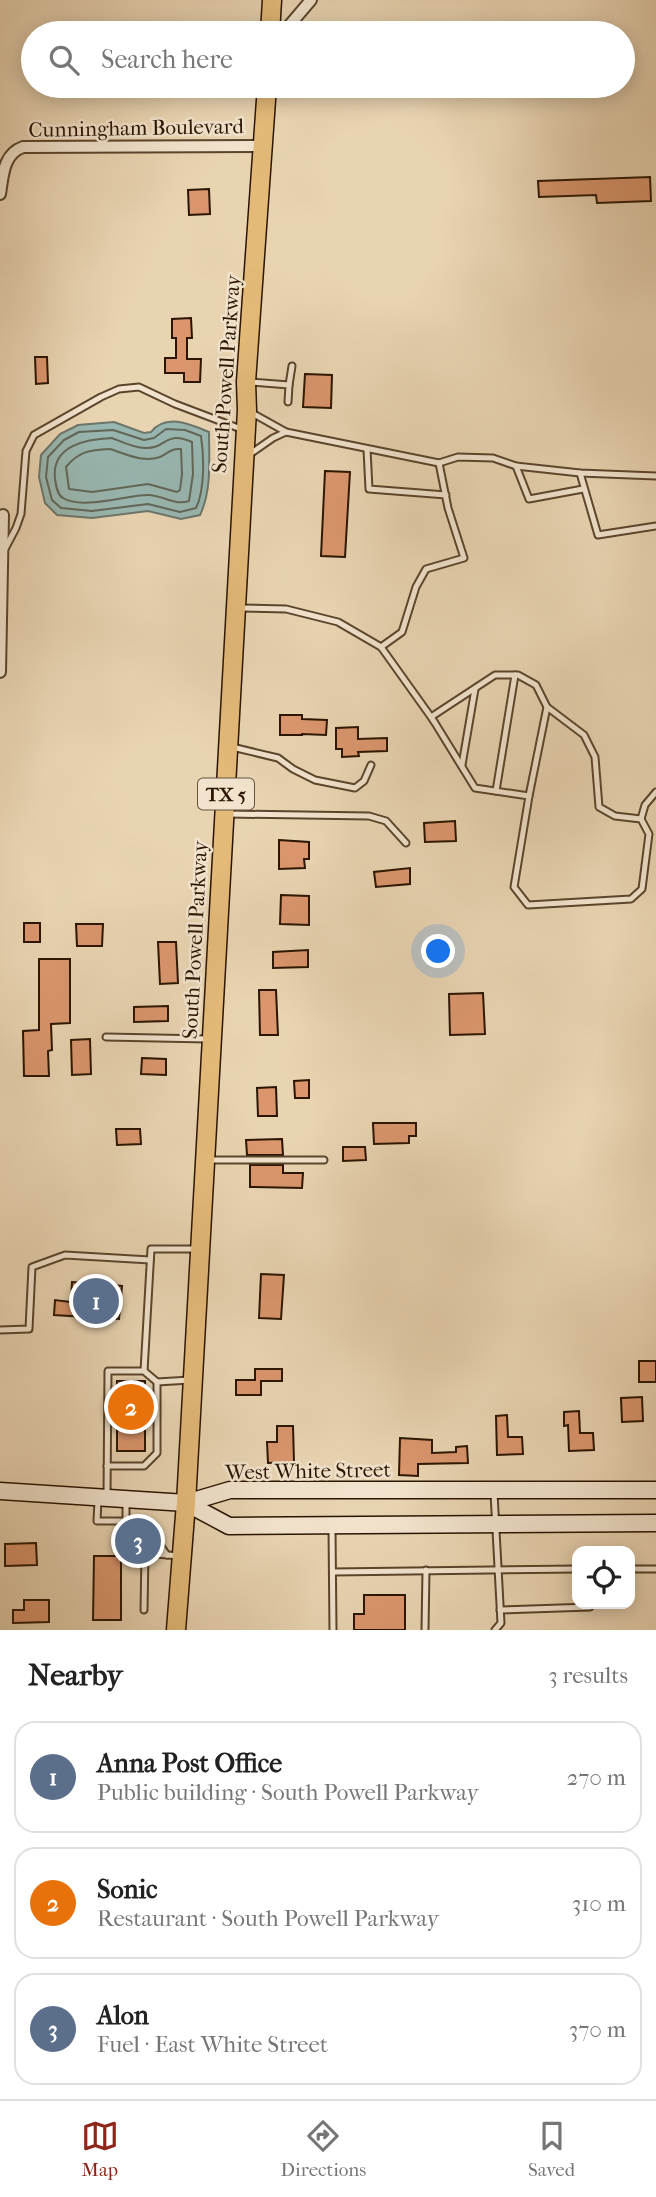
<!DOCTYPE html>
<html lang="en">
<head>
<meta charset="utf-8">
<style>
  body { margin:0; font-family:"IM FELL French Canon",serif; background:#f6f6f6; color:#222 }
  .controls { position:absolute; right:21px; bottom:21px; display:grid; overflow:hidden; border-radius:14px; box-shadow:0 4px 18px #0003 }
  .controls button { width:63px; height:63px; display:grid; place-items:center; padding:0; border:0; border-bottom:2px solid #e0e0e0; background:#fff; color:#222; font:35px sans-serif }
  .you { position:absolute; left:439px; top:952px; width:24px; height:24px; margin:-18px; border:5px solid #fff; border-radius:50%; background:#1a73e8; box-shadow:0 0 0 10px #1a73e833 }
  .badge { display:grid; place-items:center; width:46px; height:46px; border-radius:50%; background:#8f2418; color:#fff; font-size:23px; font-weight:700 }
  .pin { position:absolute; translate:-50% -50%; border:4px solid #fff; box-shadow:0 2px 7px #0006 }
  .list { margin:0; padding:0; list-style:none }
  h2 { display:flex; justify-content:space-between; align-items:center; height:91px; margin:0; padding:0 28px; font-size:30px }
  h2 small { font-size:23px; font-weight:400; color:#767676 }
  .list li { display:grid; grid-template-columns:46px 1fr auto; gap:21px; align-items:center; box-sizing:border-box; height:112px; margin:0 14px 14px; padding:0 14px; border:2px solid #e0e0e0; border-radius:21px }
  .list b { display:block; font-size:26px; white-space:nowrap }
  .list p { margin:0; font-size:23px; white-space:nowrap; color:#767676 }
  .list em { font-size:23px; font-style:normal; color:#767676 }
  .icon { flex:none; width:38px; height:38px; fill:none; stroke:currentColor; stroke-width:2; stroke-linecap:round; stroke-linejoin:round }
  .map { position:relative; flex:none; width:656px; height:1630px; overflow:hidden }
  .search { position:absolute; background:#fff; box-shadow:0 4px 18px #0003; left:21px; right:21px; top:21px; height:77px; display:flex; align-items:center; gap:18px; box-sizing:border-box; padding:0 24px; border-radius:38px; color:#767676; font-size:26px }
  .sheet { height:469px; background:#fff }
  nav { display:flex; justify-content:space-around; align-items:center; box-sizing:border-box; height:98px; border-top:2px solid #e0e0e0; background:#fff; font-size:19px; color:#767676 }
  nav a { display:grid; justify-items:center; gap:4px }
  nav .on { color:#8f2418 }
  .map>svg:first-child { display:block }
  .water { fill:#98b7b1; stroke:#6c766a; stroke-width:2 }
  .lines { fill:none; stroke-linecap:round; stroke-linejoin:round }
  .shore { stroke:#626658; stroke-width:2 }
  .building { fill:#db966e; stroke:#2b1500; stroke-width:2 }
  .service-casing { stroke:#5a452c; stroke-width:9 }
  .minor-casing { stroke:#5a452c; stroke-width:14 }
  .secondary-casing { stroke:#2b1500; stroke-width:19 }
  .primary-casing { stroke:#2b1500; stroke-width:21 }
  .service { stroke:#f1e3cd; stroke-width:5 }
  .minor { stroke:#f1e3cd; stroke-width:10 }
  .secondary { stroke:#f1e3cd; stroke-width:16 }
  .primary { stroke:#e4ba79; stroke-width:18 }
  .labels { text-anchor:middle; stroke-width:5; stroke-linejoin:round; paint-order:stroke }
  .shield { fill:#f1e3cd; stroke:#66533e; stroke-width:2 }
  .shield-label { font-size:19px; font-weight:bold; fill:#2b1500 }
  .street-label { font-size:21px; fill:#2b1500; stroke:#f1e3cd }
</style>
</head>
<body>
<div class="map">
<svg width="656" height="1630" viewBox="0 0 656 1630">
  <rect width="100%" height="100%" fill="#e9d4b2"/>
  <filter id="stains"><feTurbulence type="fractalNoise" baseFrequency=".00286" numOctaves="4"/><feColorMatrix values="0 0 0 0 .2 0 0 0 0 .09 0 0 0 0 .02 0 0 0 .5 -.17"/></filter>
  <radialGradient id="worn" r=".72"><stop offset=".6" stop-color="#630" stop-opacity="0"/><stop offset="1" stop-color="#630" stop-opacity=".3"/></radialGradient>
  <path class="water" d="M 114,422 L 144,433 L 151,432 C 166,413 190,424 209,432 C 209,459 212,490 200,515 L 181,519 L 148,511 L 92,518 L 57,515 L 45,503 L 39,477 L 41,455 L 60,434 L 78,425 Z"/>
  <g class="lines">
    <g class="shore">
      <path d="M 113,430 L 144,440 L 154,438 L 166,429 L 185,430 L 201,436 C 204,456 205,490 196,508 L 180,512 L 148,504 L 92,511 L 61,508 L 52,500 L 46,477 L 48,457 L 64,440 L 79,432 Z"/>
      <path d="M 112,438 C 122,442 134,448 145,448 C 167,449 164,430 192,442 L 193,474 L 189,501 C 174,506 163,495 148,495 C 126,495 82,510 63,498 C 57,495 56,485 55,479 C 51,445 87,439 112,438 Z"/>
      <path d="M 110,449 C 126,454 143,463 160,457 C 169,453 171,448 181,449 L 182,474 L 180,490 L 177,492 L 148,484 L 92,492 L 69,489 L 66,467 C 79,451 90,450 110,449 Z"/>
    </g>
  </g>
  <g class="building">
    <path d="M 650,177 L 651,201 L 597,203 L 596,195 L 539,197 L 538,181 Z"/>
    <path d="M 209,189 L 210,214 L 189,215 L 188,190 Z"/>
    <path d="M 191,318 L 192,338 L 187,338 L 187,359 L 201,359 L 200,382 L 184,382 L 184,373 L 165,373 L 165,358 L 176,358 L 176,338 L 172,338 L 172,319 Z"/>
    <path d="M 35,357 L 47,357 L 48,383 L 36,384 Z"/>
    <path d="M 305,374 L 332,375 L 331,408 L 303,407 Z"/>
    <path d="M 325,471 L 350,472 L 345,557 L 321,556 Z"/>
    <path d="M 280,715 L 302,715 L 302,719 L 327,720 L 326,735 L 302,734 L 302,735 L 280,735 Z"/>
    <path d="M 358,727 L 358,739 L 387,738 L 387,751 L 358,752 L 359,756 L 342,757 L 342,749 L 336,749 L 336,728 Z"/>
    <path d="M 455,821 L 456,841 L 425,842 L 424,823 Z"/>
    <path d="M 279,840 L 309,842 L 309,859 L 304,859 L 305,868 L 279,869 Z"/>
    <path d="M 410,868 L 410,884 L 376,887 L 374,872 Z"/>
    <path d="M 281,895 L 309,896 L 309,925 L 280,924 Z"/>
    <rect x="24" y="923" width="16" height="19"/>
    <path d="M 76,924 L 103,924 L 102,946 L 77,946 Z"/>
    <path d="M 158,942 L 176,942 L 178,983 L 160,984 Z"/>
    <path d="M 308,950 L 308,967 L 273,968 L 273,952 Z"/>
    <path d="M 39,959 L 70,959 L 70,1023 L 51,1024 L 52,1050 L 48,1051 L 49,1076 L 24,1076 L 23,1031 L 39,1030 Z"/>
    <path d="M 259,990 L 276,990 L 278,1035 L 260,1035 Z"/>
    <path d="M 483,993 L 485,1034 L 450,1035 L 449,994 Z"/>
    <path d="M 168,1006 L 168,1021 L 134,1022 L 134,1007 Z"/>
    <path d="M 90,1039 L 91,1074 L 72,1075 L 71,1040 Z"/>
    <path d="M 142,1058 L 166,1059 L 166,1075 L 141,1074 Z"/>
    <path d="M 309,1080 L 309,1098 L 295,1098 L 294,1081 Z"/>
    <path d="M 276,1087 L 277,1116 L 258,1116 L 257,1088 Z"/>
    <path d="M 373,1123 L 416,1123 L 416,1136 L 409,1136 L 409,1143 L 374,1144 Z"/>
    <path d="M 116,1129 L 140,1129 L 141,1144 L 117,1145 Z"/>
    <path d="M 282,1139 L 283,1155 L 247,1155 L 246,1140 Z"/>
    <path d="M 343,1147 L 365,1147 L 366,1160 L 343,1161 Z"/>
    <path d="M 250,1165 L 283,1165 L 283,1173 L 303,1173 L 302,1188 L 250,1187 Z"/>
    <path d="M 261,1274 L 284,1275 L 281,1319 L 259,1318 Z"/>
    <path d="M 72,1282 L 122,1286 L 119,1319 L 54,1315 L 55,1300 L 71,1302 Z"/>
    <rect x="639" y="1361" width="17" height="21"/>
    <path d="M 255,1369 L 282,1369 L 282,1381 L 261,1381 L 261,1395 L 236,1395 L 236,1380 L 255,1380 Z"/>
    <rect x="117" y="1381" width="28" height="70"/>
    <path d="M 642,1397 L 643,1421 L 622,1422 L 621,1398 Z"/>
    <path d="M 579,1411 L 580,1433 L 593,1433 L 594,1450 L 569,1451 L 568,1425 L 564,1426 L 564,1412 Z"/>
    <path d="M 507,1415 L 508,1437 L 522,1437 L 523,1454 L 497,1455 L 496,1416 Z"/>
    <path d="M 277,1426 L 293,1426 L 294,1462 L 268,1463 L 267,1442 L 277,1442 Z"/>
    <path d="M 400,1438 L 432,1440 L 432,1453 L 456,1452 L 456,1447 L 467,1446 L 468,1463 L 418,1464 L 418,1476 L 399,1475 Z"/>
    <path d="M 138,1529 L 150,1540 L 134,1556 L 122,1544 Z"/>
    <path d="M 36,1543 L 37,1565 L 5,1566 L 5,1544 Z"/>
    <path d="M 94,1556 L 121,1556 L 121,1620 L 93,1620 Z"/>
    <path d="M 364,1595 L 405,1595 L 405,1630 L 354,1630 L 354,1614 L 364,1614 Z"/>
    <path d="M 24,1600 L 49,1600 L 49,1622 L 13,1623 L 13,1610 L 24,1610 Z"/>
  </g>
  <g class="lines">
    <defs>
      <g id="service">
        <path d="M 250,382 L 289,385 L 288,402"/>
        <path d="M 289,385 L 292,366"/>
        <path d="M 250,412 L 286,432 L 439,463 L 458,457 L 493,458 L 516,466 L 580,473 L 656,476"/>
        <path d="M 367,449 L 369,489 L 446,495"/>
        <path d="M 250,454 L 273,438 L 286,432"/>
        <path d="M 516,466 L 529,499 L 583,489"/>
        <path d="M 580,473 L 598,535 L 656,526"/>
        <path d="M 5,549 L 16,528 L 21,514 L 26,451 L 34,435 L 101,397 L 119,389 L 139,387 L 175,404 L 241,429"/>
        <path d="M 239,608 L 286,609 L 338,622 L 381,647 L 431,717 L 435,723 L 475,788 L 529,796 L 514,887 L 528,905 L 631,899 L 642,889 L 649,834 L 641,819 L 615,816 L 599,807 L 595,757 L 584,735 L 547,707 L 536,685 L 518,675 L 495,675 L 431,717"/>
        <path d="M 381,647 L 402,632 L 416,587 L 426,569 L 464,558 L 448,508 L 439,463"/>
        <path d="M 232,747 L 278,758 L 293,769 L 315,780 L 355,788 L 364,781 L 371,765"/>
        <path d="M 462,765 L 475,689"/>
        <path d="M 496,791 L 515,675"/>
        <path d="M 529,796 L 547,707"/>
        <path d="M 228,814 L 369,816 L 386,821 L 406,843"/>
        <path d="M 641,819 L 645,805 L 656,792"/>
        <path d="M 106,1037 L 208,1039"/>
        <path d="M 208,1160 L 324,1160"/>
        <path d="M 0,1330 L 29,1329 L 32,1267 L 65,1255 L 150,1260"/>
        <path d="M 144,1371 L 151,1249 L 197,1249"/>
        <path d="M 107,1466 L 144,1466 L 157,1453 L 157,1382"/>
        <path d="M 494,1493 L 501,1623 L 495,1630"/>
        <path d="M 107,1496 L 108,1371 L 144,1371 L 157,1382 L 190,1380"/>
        <path d="M 98,1500 L 97,1521 L 126,1521"/>
        <path d="M 126,1500 L 126,1521 C 147,1521 156,1540 167,1555"/>
        <path d="M 332,1528 L 333,1630"/>
        <path d="M 630,1569 L 656,1569"/>
        <path d="M 333,1572 L 577,1569"/>
        <path d="M 144,1610 L 145,1553 L 179,1556"/>
        <path d="M 500,1610 L 590,1607 L 592,1604"/>
        <path d="M 425,1630 L 426,1570"/>
      </g>
      <g id="minor">
        <path d="M 270,33 L 288,27 L 311,0"/>
        <path d="M 0,194 C 3,176 3,154 23,147 L 264,146"/>
        <path d="M 0,672 L 3,515"/>
      </g>
      <g id="secondary">
        <path d="M 0,1491 L 186,1503 L 230,1490 L 656,1490"/>
        <path d="M 186,1503 L 229,1526 L 656,1523"/>
      </g>
      <g id="primary">
        <path d="M 270,33 L 272,0"/>
        <path d="M 176,1630 L 186,1503 L 247,410 L 246,382 L 267,86"/>
      </g>
    </defs>
    <use href="#service" class="service-casing"/>
    <use href="#minor" class="minor-casing"/>
    <use href="#secondary" class="secondary-casing"/>
    <use href="#primary" class="primary-casing"/>
    <use href="#service" class="service"/>
    <use href="#minor" class="minor"/>
    <use href="#secondary" class="secondary"/>
    <use href="#primary" class="primary"/>
  </g>
  <g class="labels">
    <rect class="shield" x="198" y="778.5" width="56" height="31" rx="5"/>
    <g class="shield-label">
      <text x="226" y="801">TX 5</text>
    </g>
    <g class="street-label">
      <text transform="translate(136 128) rotate(-1)" y="7">Cunningham Boulevard</text>
      <text transform="translate(226 374) rotate(-86)" y="7">South Powell Parkway</text>
      <text transform="translate(195 940) rotate(-87)" y="7">South Powell Parkway</text>
      <text transform="translate(308 1471) rotate(-1)" y="7">West White Street</text>
    </g>
  </g>
  <rect width="100%" height="100%" filter="url(#stains)"/>
  <rect width="100%" height="100%" fill="url(#worn)"/>
</svg>
<div class="controls">
<button><svg class="icon" aria-label="locate" viewBox="0 0 24 24"><circle cx="12" cy="12" r="6"/><path d="M12 2v4M12 18v4M2 12h4M18 12h4"/></svg></button>
</div>
<div class="you"></div>
<div class="pin badge" style="left:96px;top:1301px;background:#5c6f8a">1</div>
<div class="pin badge" style="left:131px;top:1407px;background:#e8710a">2</div>
<div class="pin badge" style="left:138px;top:1541px;background:#5c6f8a">3</div>
<div class="search"><svg class="icon" aria-label="search" viewBox="0 0 24 24"><circle cx="10" cy="10" r="6"/><path d="M15 15l6 6"/></svg>Search here</div>
</div>
<section class="sheet">
<h2>Nearby<small>3 results</small></h2>
<ul class="list">
<li><span class="badge" style="background:#5c6f8a">1</span><div><b>Anna Post Office</b><p>Public building · South Powell Parkway</p></div><em>270 m</em></li>
<li><span class="badge" style="background:#e8710a">2</span><div><b>Sonic</b><p>Restaurant · South Powell Parkway</p></div><em>310 m</em></li>
<li><span class="badge" style="background:#5c6f8a">3</span><div><b>Alon</b><p>Fuel · East White Street</p></div><em>370 m</em></li>
</ul>
</section>
<nav>
<a class="on"><svg class="icon" aria-label="map" viewBox="0 0 24 24"><path d="M3 6l6-2 6 2 6-2v14l-6 2-6-2-6 2zM9 4v14M15 6v14"/></svg>Map</a>
<a><svg class="icon" aria-label="directions" viewBox="0 0 24 24"><path d="M12 3l9 9-9 9-9-9zM9 14v-3h6M13 9l2 2-2 2"/></svg>Directions</a>
<a><svg class="icon" aria-label="saved" viewBox="0 0 24 24"><path d="M7 4h10v16l-5-4-5 4z"/></svg>Saved</a>
</nav>
</body>
</html>
